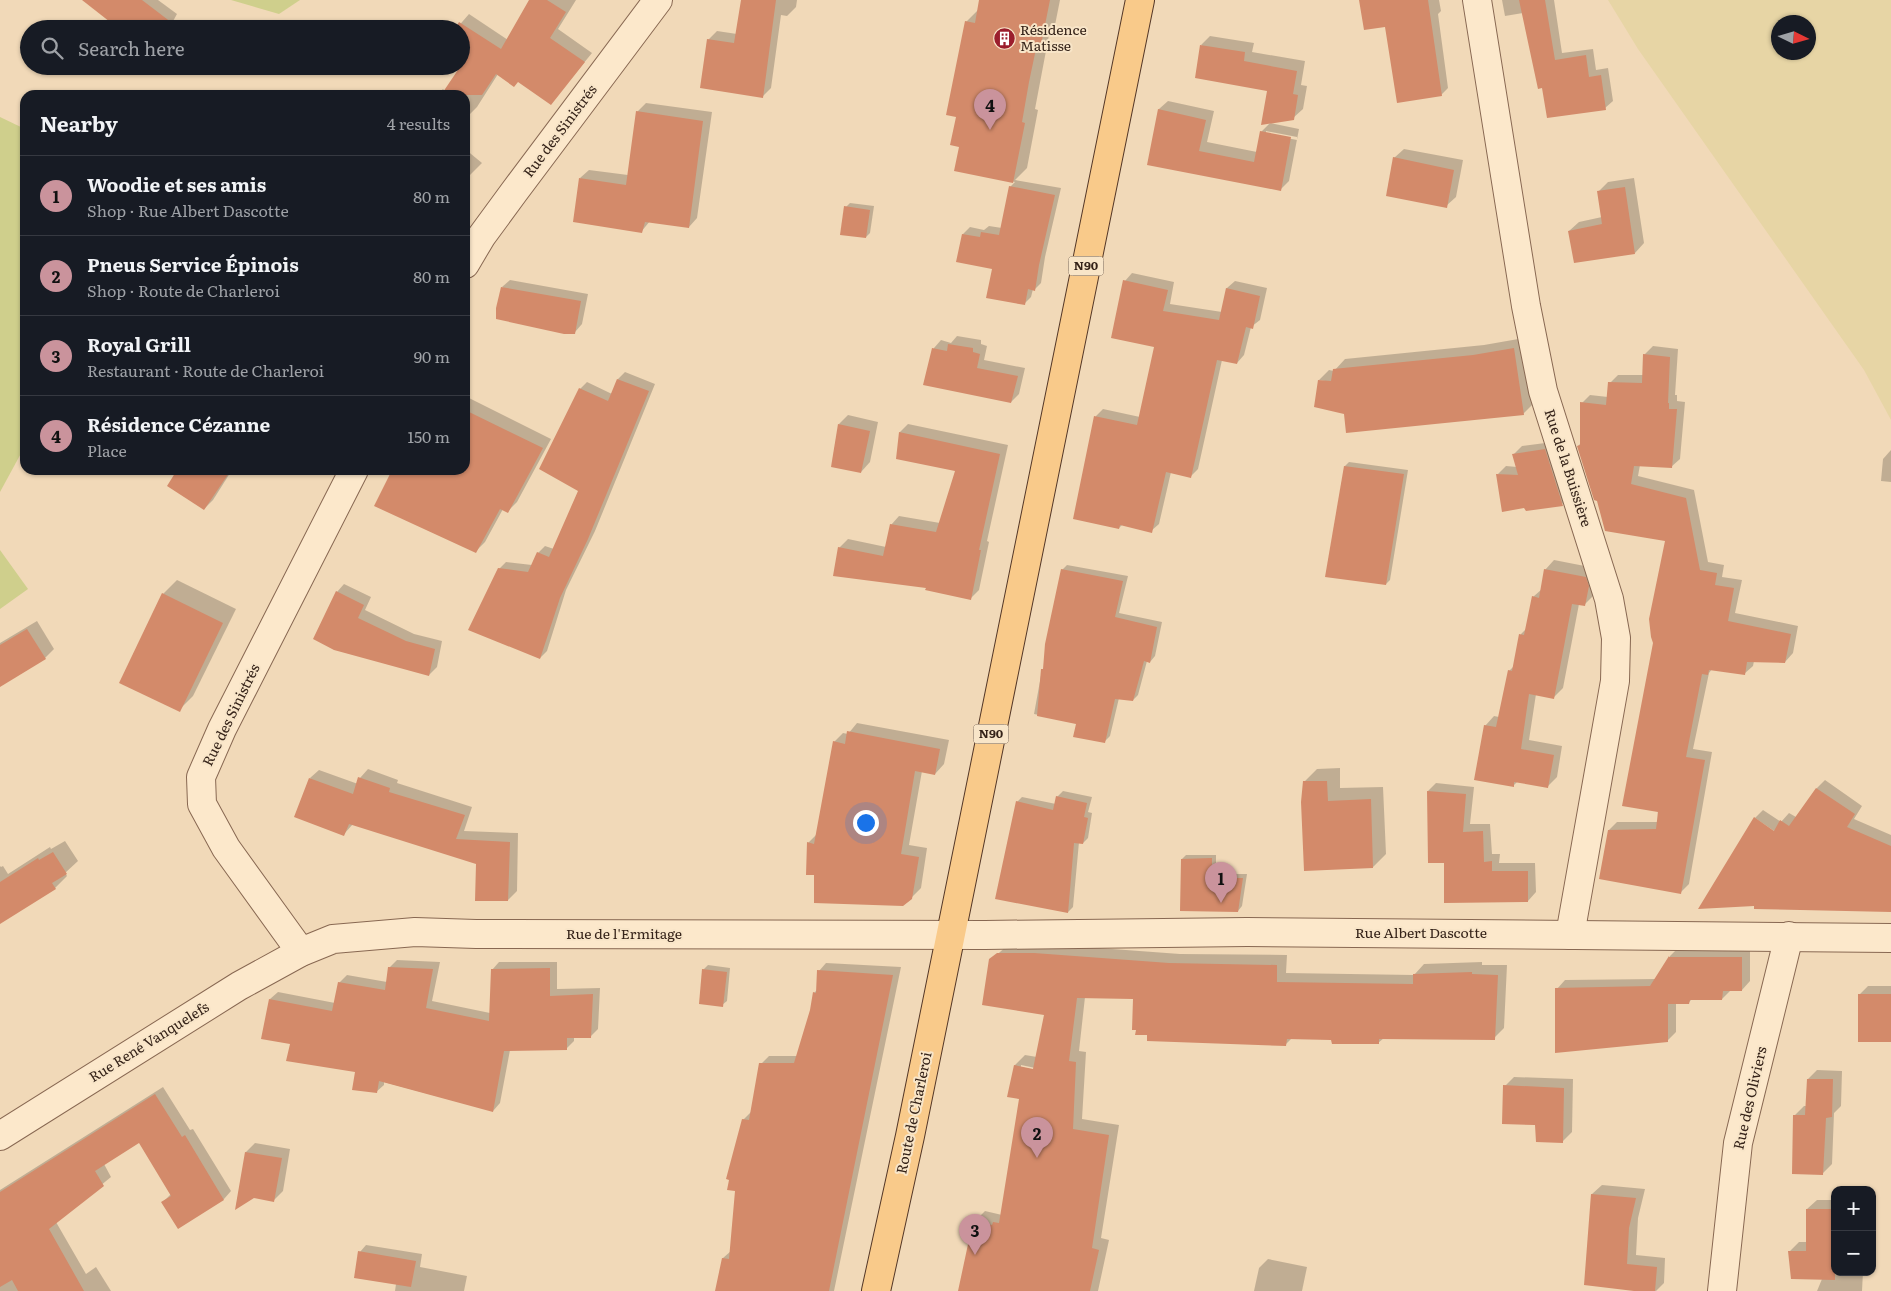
<!DOCTYPE html>
<html lang="en">
<head>
<meta charset="utf-8">
<style>
  body { margin:0; font-family:Literata,serif; background:#20242c; color:#f1f3f6 }
  .controls { position:absolute; right:15px; bottom:15px; display:grid; overflow:hidden; border-radius:10px; box-shadow:0 1px 4px #0004 }
  .controls button { width:45px; height:45px; display:grid; place-items:center; padding:0; border:0; border-bottom:1px solid #363941; background:#171b24; color:#f1f3f6; font:25px sans-serif }
  .compass { position:absolute; left:1771px; top:15px; width:45px; height:45px; border-radius:50%; background:#171b24; box-shadow:0 1px 4px #0004; rotate:95deg }
  .you { position:absolute; left:865px; top:822px; width:18px; height:18px; margin:-12px; border:4px solid #fff; border-radius:50%; background:#1a73e8; box-shadow:0 0 0 8px #1a73e833 }
  .badge { display:grid; place-items:center; width:32px; height:32px; border-radius:50%; background:#ca939c; color:#111; font-size:16px; font-weight:700 }
  .pin { position:absolute; translate:-50% -41px; filter:drop-shadow(0 1px 2px #0008) }
  .pin::after { content:''; position:absolute; top:26px; width:18px; height:15px; background:inherit; clip-path:polygon(0 0,100% 0,50% 100%) }
  .list { margin:0; padding:0; list-style:none }
  h2 { display:flex; justify-content:space-between; align-items:center; height:65px; margin:0; padding:0 20px; font-size:21px }
  h2 small { font-size:16px; font-weight:400; color:#9ea1a6 }
  .list li { display:grid; grid-template-columns:32px 1fr auto; gap:15px; align-items:center; box-sizing:border-box; height:80px; padding:0 20px; border-top:1px solid #363941 }
  .list b { display:block; font-size:19px; white-space:nowrap }
  .list p { margin:0; font-size:16px; white-space:nowrap; color:#9ea1a6 }
  .list em { font-size:16px; font-style:normal; color:#9ea1a6 }
  .icon { flex:none; width:28px; height:28px; fill:none; stroke:currentColor; stroke-width:2; stroke-linecap:round; stroke-linejoin:round }
  .map { position:relative; flex:none; width:1891px; height:1291px; overflow:hidden }
  .search { position:absolute; background:#171b24; box-shadow:0 1px 4px #0004; left:20px; top:20px; width:450px; height:55px; display:flex; align-items:center; gap:12px; box-sizing:border-box; padding:0 18px; border-radius:28px; color:#9ea1a6; font-size:19px }
  .panel { position:absolute; background:#171b24; box-shadow:0 1px 4px #0004; left:20px; top:90px; width:450px; height:385px; border-radius:15px }
  .map>svg:first-child { display:block }
  .farmland { fill:#e7d5a5; fill-rule:evenodd }
  .green { fill:#cfcf8c }
  .shadow { fill:#0003; fill-rule:evenodd }
  .building { fill:#d38a6a }
  .lines { fill:none; stroke-linecap:round; stroke-linejoin:round }
  .minor-casing { stroke:#886852; stroke-width:30 }
  .major-casing { stroke:#543727; stroke-width:30 }
  .minor { stroke:#fce8cb; stroke-width:28 }
  .major { stroke:#f9ca8a; stroke-width:28 }
  .labels { text-anchor:middle; stroke-width:4; stroke-linejoin:round; paint-order:stroke }
  .shield { fill:#f8e5c8; stroke:#705d4e; stroke-width:1 }
  .shield-label { font-size:12px; font-weight:bold; fill:#352319 }
  .poi-label { font-size:14px; fill:#352319; stroke:#f8e5c8; text-anchor:start }
  .street-label { font-size:14px; fill:#352319; stroke:#f8e5c8 }
</style>
</head>
<body>
<div class="map">
<svg width="1891" height="1291" viewBox="0 0 1891 1291">
  <rect width="100%" height="100%" fill="#f1d9b8"/>
  <path class="farmland" d="M 1608,0 L 1891,0 L 1891,420 L 1864,370 L 1638,49 ZM 1778,22 L 1808,22 L 1808,52 L 1778,52 Z"/>
  <g class="green">
    <path d="M 231,0 L 300,0 L 279,14 Z"/>
    <path d="M 0,117 L 25,129 L 25,446 L 0,492 Z"/>
    <path d="M 0,550 L 28,589 L 0,609 Z"/>
  </g>
  <g class="shadow">
    <path d="M 106,0 L 158,0 L 177,14 L 172,23 Z"/>
    <path d="M 531,0 L 576,0 L 558,29 L 592,53 L 551,103 L 519,80 L 498,74 L 477,107 L 465,119 L 465,95 L 436,95 L 443,89 L 445,91 L 470,54 L 461,29 L 456,29 L 469,14 L 508,40 Z"/>
    <path d="M 742,0 L 797,0 L 796,7 L 787,16 L 781,15 L 771,88 L 762,97 L 708,40 L 717,31 L 737,34 Z"/>
    <path d="M 981,0 L 1060,0 L 1054,30 L 1049,35 L 1035,109 L 1038,110 L 1027,168 L 1015,180 L 1061,188 L 1045,257 L 1041,283 L 1035,289 L 1033,289 L 1031,297 L 1024,304 L 993,268 L 958,261 L 963,234 L 970,227 L 984,230 L 989,226 L 1002,228 L 1010,187 L 1015,182 L 956,170 L 961,146 L 957,116 L 966,22 L 979,9 Z"/>
    <path d="M 1360,0 L 1439,0 L 1441,11 L 1438,14 L 1448,88 L 1441,95 L 1386,26 Z"/>
    <path d="M 1502,0 L 1554,0 L 1562,53 L 1593,49 L 1596,70 L 1608,68 L 1613,101 L 1605,108 L 1543,87 L 1523,13 L 1505,16 Z"/>
    <path d="M 1210,36 L 1254,43 L 1252,52 L 1305,61 L 1301,85 L 1307,86 L 1303,109 L 1293,118 L 1269,90 L 1201,45 Z"/>
    <path d="M 172,66 L 191,66 L 184,74 Z"/>
    <path d="M 1168,101 L 1214,111 L 1207,142 L 1257,152 L 1261,132 L 1270,123 L 1299,129 L 1289,181 L 1281,189 L 1148,164 L 1159,109 ZM 1266,131 L 1297,137 L 1297,140 L 1266,134 Z"/>
    <path d="M 646,103 L 712,112 L 697,218 L 689,227 L 650,221 L 641,232 L 580,178 L 589,170 L 628,175 L 637,112 Z"/>
    <path d="M 465,149 L 482,163 L 465,180 Z"/>
    <path d="M 1404,149 L 1463,160 L 1456,197 L 1446,206 L 1394,158 Z"/>
    <path d="M 1634,178 L 1644,243 L 1635,253 L 1569,231 L 1579,222 L 1602,217 L 1599,191 L 1608,182 Z"/>
    <path d="M 850,203 L 874,206 L 870,233 L 866,237 L 846,207 Z"/>
    <path d="M 1132,273 L 1174,282 L 1170,304 L 1222,312 L 1227,288 L 1235,281 L 1267,288 L 1260,320 L 1251,327 L 1244,355 L 1237,363 L 1222,360 L 1198,469 L 1191,476 L 1171,472 L 1159,524 L 1151,531 L 1123,524 L 1119,528 L 1075,518 L 1096,416 L 1103,409 L 1140,417 L 1155,346 L 1125,281 Z"/>
    <path d="M 510,280 L 588,294 L 582,324 L 575,332 L 502,287 Z"/>
    <path d="M 957,336 L 981,340 L 981,344 L 987,346 L 984,360 L 1025,368 L 1019,394 L 1011,402 L 925,384 L 934,348 L 941,340 L 951,343 Z"/>
    <path d="M 1524,338 L 1533,404 L 1523,414 L 1319,380 L 1329,370 L 1334,371 L 1345,359 L 1484,345 Z"/>
    <path d="M 1653,346 L 1678,349 L 1675,395 L 1677,395 L 1677,401 L 1685,402 L 1680,459 L 1671,467 L 1640,465 L 1638,476 L 1694,490 L 1708,562 L 1724,565 L 1722,577 L 1742,580 L 1735,613 L 1798,626 L 1793,653 L 1785,662 L 1754,661 L 1753,666 L 1744,674 L 1712,669 L 1709,673 L 1693,749 L 1712,752 L 1689,884 L 1681,892 L 1609,830 L 1617,822 L 1658,822 L 1655,643 L 1667,540 L 1598,499 L 1578,446 L 1581,443 L 1582,403 L 1590,395 L 1608,397 L 1610,383 L 1618,375 L 1643,375 L 1644,355 Z"/>
    <path d="M 625,372 L 655,384 L 595,531 L 566,590 L 547,651 L 540,658 L 499,569 L 506,562 L 532,565 L 538,553 L 545,546 L 554,549 L 579,490 L 580,389 L 587,382 L 612,394 L 618,379 Z"/>
    <path d="M 465,396 L 551,439 L 517,502 L 508,511 L 503,509 L 485,542 L 476,551 L 393,470 L 465,470 Z"/>
    <path d="M 848,415 L 878,422 L 870,462 L 861,472 L 839,424 Z"/>
    <path d="M 908,424 L 1008,445 L 987,541 L 989,542 L 979,590 L 971,598 L 927,587 L 839,548 L 848,539 L 886,547 L 891,525 L 899,516 L 940,523 L 956,470 L 898,458 L 900,432 Z"/>
    <path d="M 1553,442 L 1570,496 L 1562,504 L 1498,474 L 1506,466 L 1517,467 L 1514,454 L 1522,446 Z"/>
    <path d="M 1891,450 L 1891,482 L 1881,481 L 1883,459 Z"/>
    <path d="M 1349,462 L 1408,470 L 1390,580 L 1386,584 L 1345,466 Z"/>
    <path d="M 179,470 L 232,470 L 213,500 L 204,509 Z"/>
    <path d="M 1554,560 L 1595,568 L 1597,576 L 1593,596 L 1584,605 L 1579,604 L 1563,688 L 1554,697 L 1536,694 L 1529,740 L 1562,746 L 1557,777 L 1547,787 L 1518,781 L 1513,786 L 1485,726 L 1494,716 L 1499,717 L 1509,671 L 1515,665 L 1521,634 L 1527,628 L 1533,597 L 1542,589 L 1545,570 Z"/>
    <path d="M 1067,565 L 1128,576 L 1119,613 L 1162,622 L 1155,656 L 1150,662 L 1147,661 L 1138,695 L 1133,700 L 1119,698 L 1110,736 L 1105,741 L 1077,723 L 1034,714 L 1042,670 L 1045,667 L 1062,570 Z"/>
    <path d="M 177,580 L 236,609 L 193,696 L 179,710 L 163,594 Z"/>
    <path d="M 344,584 L 371,597 L 365,610 L 414,634 L 442,641 L 437,667 L 429,675 L 334,649 L 337,592 Z"/>
    <path d="M 37,621 L 54,649 L 45,658 L 0,686 L 0,643 Z"/>
    <path d="M 857,723 L 949,740 L 944,764 L 935,774 L 922,771 L 909,845 L 927,848 L 921,888 L 911,898 L 816,874 L 808,843 L 817,834 L 834,742 L 843,733 L 848,734 Z"/>
    <path d="M 1340,768 L 1340,788 L 1383,787 L 1386,854 L 1373,867 L 1304,782 L 1317,769 Z"/>
    <path d="M 368,769 L 398,780 L 397,783 L 472,807 L 464,831 L 518,833 L 517,891 L 508,900 L 477,863 L 353,824 L 344,834 L 310,778 L 319,770 L 358,784 L 360,778 Z"/>
    <path d="M 1825,780 L 1862,806 L 1854,819 L 1891,835 L 1891,911 L 1755,818 L 1763,810 L 1781,822 L 1789,813 L 1796,817 L 1817,788 Z"/>
    <path d="M 1436,783 L 1474,787 L 1470,824 L 1490,824 L 1492,854 L 1500,854 L 1499,863 L 1535,863 L 1536,892 L 1528,901 L 1445,862 L 1428,791 Z"/>
    <path d="M 1063,791 L 1092,797 L 1088,812 L 1092,813 L 1088,838 L 1083,843 L 1079,842 L 1073,907 L 1068,912 L 1017,802 L 1022,797 L 1056,804 L 1057,797 Z"/>
    <path d="M 65,841 L 78,861 L 65,873 L 67,876 L 55,888 L 0,922 L 0,866 L 1,867 L 3,866 L 8,874 L 50,847 L 51,849 Z"/>
    <path d="M 1186,855 L 1216,855 L 1216,874 L 1247,874 L 1242,906 L 1238,911 L 1182,859 Z"/>
    <path d="M 1009,944 L 1045,944 L 1180,954 L 1287,955 L 1286,973 L 1414,975 L 1424,964 L 1482,962 L 1482,965 L 1507,965 L 1504,1028 L 1494,1038 L 1384,1038 L 1378,1043 L 1332,1039 L 1292,1038 L 1285,1045 L 1148,1034 L 1134,998 L 1085,997 L 1079,1051 L 1086,1052 L 1082,1119 L 1119,1125 L 1101,1238 L 1109,1240 L 1098,1291 L 979,1291 L 975,1221 L 985,1211 L 1002,1215 L 1021,1098 L 1009,1096 L 1015,1065 L 1025,1055 L 1037,1057 L 1045,1014 L 991,960 ZM 1021,1065 L 1040,1069 L 1039,1071 L 1021,1067 Z"/>
    <path d="M 1677,949 L 1750,949 L 1750,981 L 1742,990 L 1730,991 L 1722,999 L 1692,999 L 1689,1002 L 1676,1002 L 1676,1032 L 1667,1041 L 1557,989 L 1565,980 L 1657,979 L 1670,956 Z"/>
    <path d="M 397,960 L 440,962 L 432,1001 L 490,1013 L 492,970 L 499,962 L 557,962 L 557,989 L 600,988 L 598,1029 L 590,1037 L 574,1037 L 574,1041 L 566,1049 L 510,1050 L 500,1103 L 493,1111 L 384,1082 L 384,1085 L 376,1092 L 356,1071 L 291,1043 L 270,999 L 278,992 L 335,1003 L 339,983 L 347,975 L 387,982 L 389,968 Z"/>
    <path d="M 826,963 L 901,967 L 834,1291 L 716,1291 L 723,1258 L 731,1251 L 743,1120 L 751,1112 L 761,1064 L 769,1056 L 797,1056 L 811,1011 L 814,993 L 818,989 L 819,971 Z"/>
    <path d="M 708,965 L 730,968 L 727,1001 L 722,1005 L 703,970 Z"/>
    <path d="M 1868,986 L 1891,986 L 1891,1063 L 1891,1040 L 1859,995 Z"/>
    <path d="M 1817,1070 L 1842,1071 L 1841,1106 L 1834,1113 L 1832,1164 L 1822,1174 L 1795,1115 L 1804,1106 L 1807,1106 L 1808,1079 Z"/>
    <path d="M 1514,1077 L 1573,1079 L 1572,1132 L 1563,1141 L 1536,1124 L 1505,1086 Z"/>
    <path d="M 163,1087 L 190,1130 L 193,1129 L 231,1191 L 224,1199 L 178,1227 L 163,1202 L 171,1194 L 139,1141 L 104,1164 L 111,1177 L 56,1222 L 86,1274 L 96,1267 L 111,1291 L 0,1291 L 0,1190 Z"/>
    <path d="M 255,1143 L 290,1149 L 283,1191 L 274,1200 L 253,1197 L 236,1207 L 246,1152 Z"/>
    <path d="M 1602,1185 L 1645,1189 L 1638,1218 L 1636,1255 L 1665,1258 L 1664,1283 L 1656,1291 L 1585,1284 L 1592,1194 Z"/>
    <path d="M 1817,1200 L 1835,1200 L 1835,1272 L 1863,1272 L 1862,1291 L 1817,1291 L 1822,1279 L 1790,1251 L 1799,1242 L 1807,1242 L 1807,1209 Z"/>
    <path d="M 366,1245 L 422,1254 L 420,1267 L 467,1276 L 464,1291 L 395,1291 L 396,1284 L 360,1252 Z"/>
    <path d="M 1268,1259 L 1307,1267 L 1302,1291 L 1254,1291 L 1259,1268 Z"/>
  </g>
  <g class="building">
    <path d="M 82,0 L 142,0 L 180,29 L 119,29 Z"/>
    <path d="M 529,0 L 547,0 L 566,12 L 550,38 L 585,62 L 551,105 L 518,82 L 514,87 L 496,74 L 482,95 L 441,95 L 468,55 L 461,50 L 461,29 L 455,29 L 459,22 L 501,49 Z"/>
    <path d="M 741,0 L 776,0 L 763,98 L 700,88 L 707,39 L 734,43 Z"/>
    <path d="M 979,0 L 1050,0 L 1041,45 L 1037,44 L 1029,82 L 1022,122 L 1025,123 L 1013,183 L 954,171 L 959,147 L 950,145 L 956,117 L 946,115 L 965,21 L 975,23 Z"/>
    <path d="M 1359,0 L 1428,0 L 1442,96 L 1397,103 L 1385,27 L 1364,30 Z"/>
    <path d="M 1519,0 L 1545,0 L 1555,60 L 1586,55 L 1589,77 L 1601,75 L 1606,110 L 1547,118 L 1542,88 L 1538,89 Z"/>
    <path d="M 1200,45 L 1245,52 L 1244,61 L 1297,71 L 1293,94 L 1298,95 L 1294,120 L 1261,125 L 1267,91 L 1195,78 Z"/>
    <path d="M 1158,109 L 1206,120 L 1199,151 L 1254,162 L 1260,131 L 1291,137 L 1281,191 L 1147,165 Z"/>
    <path d="M 636,111 L 703,121 L 689,228 L 645,222 L 642,233 L 573,222 L 579,178 L 626,185 Z"/>
    <path d="M 1393,157 L 1454,170 L 1447,208 L 1386,196 Z"/>
    <path d="M 1009,186 L 1055,195 L 1039,265 L 1035,291 L 1028,289 L 1025,305 L 986,298 L 992,269 L 956,262 L 962,234 L 980,237 L 981,232 L 999,235 Z"/>
    <path d="M 1625,187 L 1635,254 L 1574,263 L 1568,231 L 1602,224 L 1597,191 Z"/>
    <path d="M 844,206 L 870,210 L 866,238 L 840,235 Z"/>
    <path d="M 1123,280 L 1168,290 L 1163,311 L 1219,320 L 1226,288 L 1260,296 L 1253,329 L 1246,327 L 1237,364 L 1217,360 L 1191,478 L 1166,472 L 1152,533 L 1120,525 L 1119,529 L 1073,519 L 1094,416 L 1137,425 L 1154,347 L 1111,338 Z"/>
    <path d="M 501,287 L 581,301 L 575,334 L 564,334 L 496,319 L 496,308 Z"/>
    <path d="M 948,344 L 973,348 L 973,352 L 980,354 L 977,368 L 1018,376 L 1011,403 L 923,385 L 932,348 L 947,351 Z"/>
    <path d="M 1514,348 L 1524,415 L 1346,433 L 1344,414 L 1314,407 L 1318,380 L 1331,381 L 1333,369 L 1473,355 Z"/>
    <path d="M 1643,354 L 1670,357 L 1668,403 L 1669,403 L 1669,409 L 1677,409 L 1672,468 L 1634,466 L 1631,484 L 1686,498 L 1700,570 L 1717,573 L 1715,585 L 1734,588 L 1728,621 L 1791,634 L 1785,663 L 1747,662 L 1745,675 L 1709,670 L 1708,675 L 1702,674 L 1686,757 L 1705,760 L 1681,894 L 1599,879 L 1608,830 L 1656,829 L 1658,812 L 1622,806 L 1653,643 L 1651,637 L 1649,619 L 1665,541 L 1605,531 L 1597,501 L 1594,500 L 1577,446 L 1580,445 L 1580,402 L 1606,405 L 1608,382 L 1642,383 Z"/>
    <path d="M 617,379 L 649,391 L 588,539 L 560,598 L 540,659 L 468,630 L 498,568 L 528,572 L 537,552 L 549,557 L 578,491 L 539,469 L 579,388 L 608,401 Z"/>
    <path d="M 465,410 L 543,448 L 508,513 L 500,509 L 476,553 L 374,506 L 392,470 L 465,470 Z"/>
    <path d="M 838,424 L 870,431 L 861,473 L 831,467 Z"/>
    <path d="M 899,432 L 1000,454 L 979,550 L 981,550 L 971,600 L 925,590 L 926,588 L 833,576 L 838,547 L 883,556 L 890,524 L 936,532 L 955,471 L 896,459 Z"/>
    <path d="M 1545,449 L 1563,506 L 1526,511 L 1524,508 L 1502,512 L 1496,474 L 1518,475 L 1512,454 Z"/>
    <path d="M 1344,466 L 1404,474 L 1386,585 L 1325,577 Z"/>
    <path d="M 177,470 L 231,470 L 204,510 L 167,486 Z"/>
    <path d="M 1061,569 L 1123,581 L 1115,617 L 1157,627 L 1150,663 L 1144,661 L 1133,701 L 1115,699 L 1105,743 L 1073,737 L 1076,724 L 1037,716 L 1041,669 L 1043,669 L 1045,644 Z"/>
    <path d="M 1544,569 L 1586,577 L 1589,586 L 1585,606 L 1572,604 L 1554,699 L 1529,694 L 1521,749 L 1554,755 L 1548,788 L 1514,782 L 1514,787 L 1474,780 L 1484,725 L 1496,727 L 1508,670 L 1512,671 L 1519,634 L 1524,635 L 1532,596 L 1539,598 Z"/>
    <path d="M 336,591 L 364,605 L 358,618 L 406,641 L 435,649 L 429,676 L 334,650 L 313,639 Z"/>
    <path d="M 162,593 L 223,623 L 180,712 L 119,683 Z"/>
    <path d="M 27,629 L 46,659 L 0,687 L 0,645 Z"/>
    <path d="M 847,731 L 940,749 L 935,775 L 915,771 L 901,854 L 919,857 L 912,899 L 903,906 L 814,903 L 814,875 L 806,875 L 807,842 L 814,844 L 833,741 L 845,744 Z"/>
    <path d="M 358,777 L 390,788 L 389,792 L 465,815 L 456,839 L 510,842 L 508,901 L 475,901 L 476,864 L 349,824 L 344,836 L 294,817 L 309,778 L 353,794 Z"/>
    <path d="M 1303,781 L 1327,781 L 1328,801 L 1371,799 L 1373,868 L 1304,871 L 1301,802 Z"/>
    <path d="M 1816,788 L 1855,814 L 1847,827 L 1891,846 L 1891,912 L 1754,909 L 1754,906 L 1698,909 L 1754,817 L 1774,831 L 1780,820 L 1789,826 Z"/>
    <path d="M 1427,791 L 1466,794 L 1463,832 L 1483,831 L 1484,862 L 1492,861 L 1492,871 L 1528,871 L 1528,902 L 1444,903 L 1444,863 L 1428,863 Z"/>
    <path d="M 1056,796 L 1087,803 L 1084,817 L 1088,818 L 1083,844 L 1074,843 L 1068,913 L 995,899 L 1016,801 L 1053,810 Z"/>
    <path d="M 53,852 L 67,874 L 52,883 L 56,889 L 0,924 L 0,882 L 38,858 L 39,860 Z"/>
    <path d="M 1212,858 L 1212,878 L 1243,878 L 1238,912 L 1180,911 L 1181,859 Z"/>
    <path d="M 997,953 L 1034,953 L 1169,963 L 1277,965 L 1277,982 L 1413,984 L 1413,974 L 1472,972 L 1472,974 L 1498,975 L 1495,1040 L 1379,1039 L 1379,1044 L 1332,1044 L 1331,1040 L 1287,1039 L 1286,1046 L 1147,1041 L 1147,1035 L 1135,1035 L 1136,1030 L 1132,1030 L 1133,999 L 1077,998 L 1069,1061 L 1076,1062 L 1073,1129 L 1109,1135 L 1092,1248 L 1099,1250 L 1090,1291 L 958,1291 L 973,1221 L 992,1225 L 993,1222 L 999,1223 L 1019,1099 L 1007,1097 L 1014,1065 L 1033,1069 L 1044,1015 L 982,1005 L 989,959 Z"/>
    <path d="M 1669,956 L 1669,957 L 1742,957 L 1742,991 L 1723,991 L 1722,1000 L 1690,1000 L 1689,1004 L 1668,1004 L 1668,1042 L 1555,1053 L 1555,988 L 1650,986 Z"/>
    <path d="M 388,967 L 433,969 L 426,1008 L 489,1021 L 491,969 L 550,968 L 550,996 L 593,994 L 591,1038 L 567,1038 L 567,1050 L 504,1051 L 493,1112 L 379,1081 L 377,1093 L 352,1090 L 355,1072 L 286,1061 L 290,1044 L 261,1039 L 269,999 L 332,1011 L 338,982 L 385,990 Z"/>
    <path d="M 702,969 L 727,972 L 723,1007 L 699,1004 Z"/>
    <path d="M 817,970 L 893,975 L 829,1291 L 715,1291 L 722,1258 L 729,1259 L 735,1191 L 727,1190 L 729,1180 L 726,1179 L 742,1119 L 749,1120 L 759,1063 L 794,1063 L 810,1010 L 813,992 L 816,993 Z"/>
    <rect x="1858" y="994" width="33" height="48"/>
    <path d="M 1807,1079 L 1833,1079 L 1832,1117 L 1826,1118 L 1823,1175 L 1792,1174 L 1793,1115 L 1805,1115 Z"/>
    <path d="M 1503,1085 L 1564,1088 L 1563,1143 L 1536,1142 L 1535,1125 L 1502,1124 Z"/>
    <path d="M 155,1094 L 182,1137 L 185,1135 L 224,1200 L 178,1229 L 161,1202 L 171,1196 L 139,1143 L 95,1171 L 104,1186 L 49,1229 L 84,1291 L 18,1291 L 12,1280 L 0,1287 L 0,1192 Z"/>
    <path d="M 245,1152 L 282,1158 L 274,1202 L 254,1198 L 235,1210 Z"/>
    <path d="M 1591,1194 L 1636,1198 L 1629,1228 L 1627,1264 L 1657,1267 L 1655,1291 L 1634,1291 L 1584,1285 Z"/>
    <path d="M 1806,1209 L 1835,1209 L 1835,1280 L 1791,1279 L 1788,1251 L 1806,1251 Z"/>
    <path d="M 358,1251 L 416,1261 L 411,1287 L 354,1278 Z"/>
  </g>
  <g class="lines">
    <defs>
      <g id="minor">
        <path d="M 1477,0 L 1526,306 L 1543,391 L 1609,599 L 1616,638 L 1615,681 L 1570,935"/>
        <path d="M 465,264 L 481,237 L 514,192 L 658,0"/>
        <path d="M 301,952 L 226,848 L 202,804 L 201,777 L 222,729 L 354,470"/>
        <path d="M 0,1136 L 239,986 L 301,952 L 333,939 L 415,932 L 476,934 L 985,935 L 1247,932 L 1891,938"/>
        <path d="M 1722,1291 L 1738,1143 L 1789,936"/>
      </g>
      <path id="major" d="M 876,1291 L 910,1136 L 1140,0"/>
    </defs>
    <use href="#minor" class="minor-casing"/>
    <use href="#major" class="major-casing"/>
    <use href="#minor" class="minor"/>
    <use href="#major" class="major"/>
  </g>
  <defs>
    <symbol id="building-disc" viewBox="-11 -11 22 22"><circle r="9.5" fill="#9b1e2d" stroke="#f8e5c8"/><path d="M-4-6H4V6H1V3H-1V6H-4ZM-2.5-4.3h1.7v1.8h-1.7ZM.8-4.3h1.7v1.8H.8ZM-2.5-1h1.7V.8h-1.7ZM.8-1h1.7V.8H.8Z" fill="#fff"/></symbol>
  </defs>
  <g fill-rule="evenodd">
    <use href="#building-disc" x="992" y="26" width="25" height="25"/>
  </g>
  <g class="labels">
    <g class="shield">
      <rect x="1068.5" y="256.5" width="35" height="19" rx="4"/>
      <rect x="973.5" y="724.5" width="35" height="19" rx="4"/>
    </g>
    <g class="shield-label">
      <text x="1086" y="270">N90</text>
      <text x="991" y="738">N90</text>
    </g>
    <g class="poi-label">
      <text x="1020" y="35">Résidence<tspan x="1020" dy="16">Matisse</tspan></text>
    </g>
    <g class="street-label">
      <text transform="translate(560 131) rotate(-53)" y="5">Rue des Sinistrés</text>
      <text transform="translate(1568 468) rotate(72)" y="5">Rue de la Buissière</text>
      <text transform="translate(231 715) rotate(-64)" y="5">Rue des Sinistrés</text>
      <text x="1421" y="938">Rue Albert Dascotte</text>
      <text x="624" y="939">Rue de l'Ermitage</text>
      <text transform="translate(149 1042) rotate(-32)" y="5">Rue René Vanquelefs</text>
      <text transform="translate(1750 1098) rotate(-77)" y="5">Rue des Oliviers</text>
      <text transform="translate(914 1113) rotate(-78)" y="5">Route de Charleroi</text>
    </g>
  </g>
</svg>
<div class="controls">
<button>+</button>
<button>−</button>
</div>
<svg class="compass" viewBox="-18 -18 36 36"><path d="M0-13l5 13h-10z" fill="#e53935"/><path d="M0 13l5-13h-10z" fill="#9ea1a6"/></svg>
<div class="you"></div>
<div class="pin badge" style="left:1221px;top:903px">1</div>
<div class="pin badge" style="left:1037px;top:1158px">2</div>
<div class="pin badge" style="left:975px;top:1255px">3</div>
<div class="pin badge" style="left:990px;top:130px">4</div>
<div class="search"><svg class="icon" aria-label="search" viewBox="0 0 24 24"><circle cx="10" cy="10" r="6"/><path d="M15 15l6 6"/></svg>Search here</div>
<section class="panel">
<h2>Nearby<small>4 results</small></h2>
<ul class="list">
<li><span class="badge">1</span><div><b>Woodie et ses amis</b><p>Shop · Rue Albert Dascotte</p></div><em>80 m</em></li>
<li><span class="badge">2</span><div><b>Pneus Service Épinois</b><p>Shop · Route de Charleroi</p></div><em>80 m</em></li>
<li><span class="badge">3</span><div><b>Royal Grill</b><p>Restaurant · Route de Charleroi</p></div><em>90 m</em></li>
<li><span class="badge">4</span><div><b>Résidence Cézanne</b><p>Place</p></div><em>150 m</em></li>
</ul>
</section>
</div>
</body>
</html>
